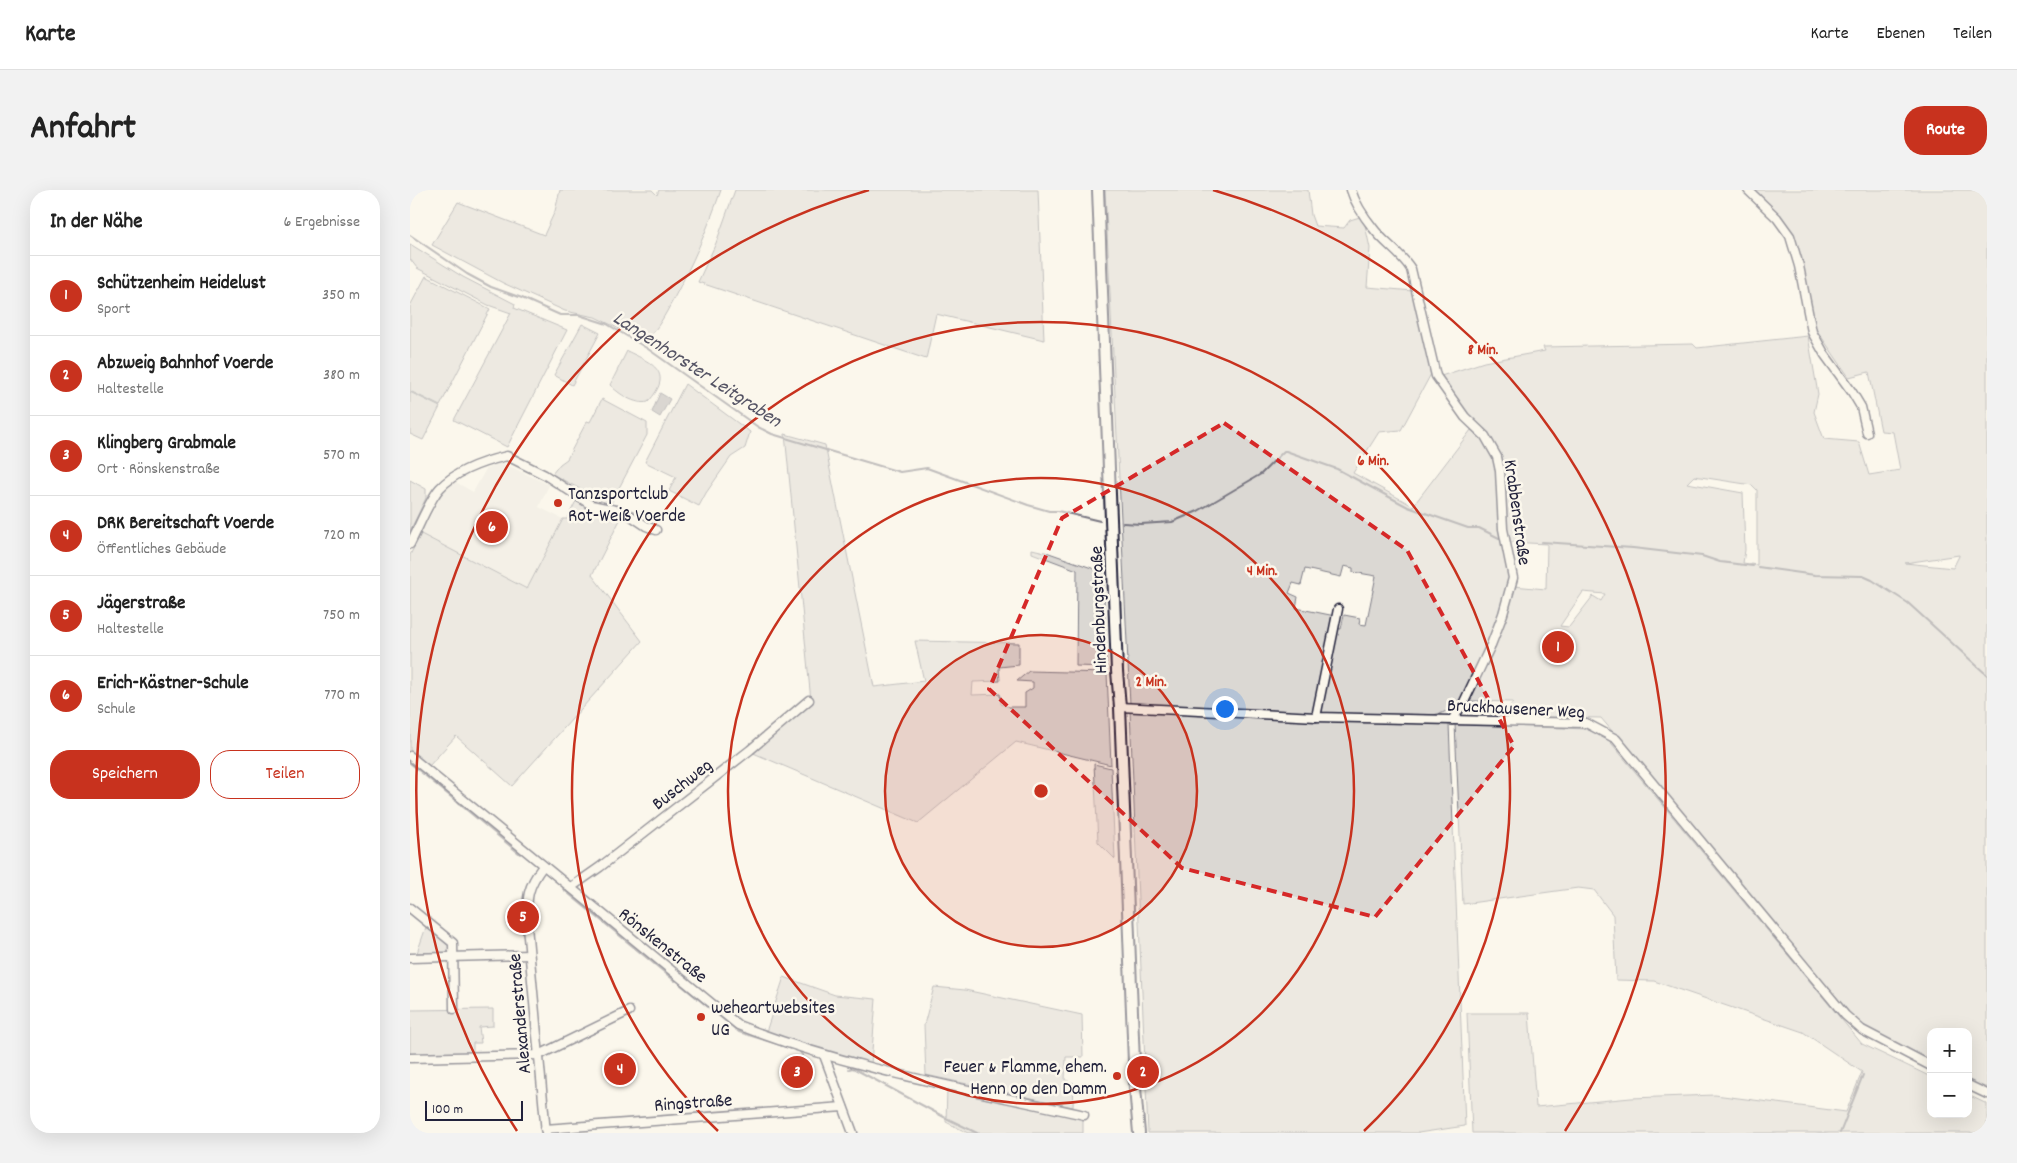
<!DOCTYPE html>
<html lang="de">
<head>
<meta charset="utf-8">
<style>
  body { margin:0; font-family:Dekko,sans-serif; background:#f2f2f2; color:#222 }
  .controls { position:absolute; right:15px; bottom:15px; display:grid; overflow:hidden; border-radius:10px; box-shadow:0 5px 20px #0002 }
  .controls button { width:45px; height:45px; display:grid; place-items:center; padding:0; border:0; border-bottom:1px solid #e0e0e0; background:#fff; color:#222; font:25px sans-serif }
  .scale { position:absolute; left:15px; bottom:12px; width:98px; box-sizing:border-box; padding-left:5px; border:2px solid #22223b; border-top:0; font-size:14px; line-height:18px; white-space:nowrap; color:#22223b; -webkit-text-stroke:4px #fbf7ec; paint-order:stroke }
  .you { position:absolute; left:814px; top:518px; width:18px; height:18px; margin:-12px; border:4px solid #fff; border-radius:50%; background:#1a73e8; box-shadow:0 0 0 8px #1a73e833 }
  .badge { display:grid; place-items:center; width:32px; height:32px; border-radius:50%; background:#c8321e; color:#fff; font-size:16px; font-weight:700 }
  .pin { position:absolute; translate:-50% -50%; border:2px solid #fff; box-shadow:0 1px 5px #0006 }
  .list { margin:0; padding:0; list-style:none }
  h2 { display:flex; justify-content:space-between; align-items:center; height:65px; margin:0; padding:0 20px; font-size:21px }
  h2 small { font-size:16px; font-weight:400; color:#767676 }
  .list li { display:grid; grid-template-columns:32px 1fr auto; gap:15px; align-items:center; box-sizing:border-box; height:80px; padding:0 20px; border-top:1px solid #e0e0e0 }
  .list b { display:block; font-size:19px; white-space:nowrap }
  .list p { margin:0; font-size:16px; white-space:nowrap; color:#767676 }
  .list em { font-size:16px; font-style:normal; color:#767676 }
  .actions { display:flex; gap:10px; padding:15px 20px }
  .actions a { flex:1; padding:11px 0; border:1px solid #c8321e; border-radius:20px; text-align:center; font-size:18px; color:#c8321e }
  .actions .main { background:#c8321e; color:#fff }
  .map { position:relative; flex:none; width:1577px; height:943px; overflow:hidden; border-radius:20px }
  header { display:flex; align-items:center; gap:30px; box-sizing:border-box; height:70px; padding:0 25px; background:#fff; border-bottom:1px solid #e0e0e0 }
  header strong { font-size:24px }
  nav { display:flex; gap:28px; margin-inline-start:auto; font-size:18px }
  .intro { display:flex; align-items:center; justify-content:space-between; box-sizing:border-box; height:120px; padding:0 30px }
  h1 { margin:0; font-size:35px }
  .button { padding:12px 22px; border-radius:20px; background:#c8321e; color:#fff; font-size:18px; font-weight:700 }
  main { display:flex; gap:30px; padding:0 30px }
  aside { flex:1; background:#fff; border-radius:20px; box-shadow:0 5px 20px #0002 }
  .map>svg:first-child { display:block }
  .built { fill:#ebe7df }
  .green { fill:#dbd8d3; stroke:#7e7d87; fill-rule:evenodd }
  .water { fill:#b1aeb0; stroke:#787681 }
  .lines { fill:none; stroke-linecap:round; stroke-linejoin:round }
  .stream { stroke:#787681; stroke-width:2 }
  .minor-casing { stroke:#22223b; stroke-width:11 }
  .major-casing { stroke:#22223b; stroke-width:14 }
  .minor { stroke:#fbf7ec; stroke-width:8 }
  .major { stroke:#fbf7ec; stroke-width:10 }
  .marked { fill:none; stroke:#d62828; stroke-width:4; stroke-dasharray:10 6; stroke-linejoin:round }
  .ring { fill:none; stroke:#c8321e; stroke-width:2.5 }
  .poi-dot { fill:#c8321e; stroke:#fbf7ec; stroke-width:2 }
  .labels { text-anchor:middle; stroke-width:5; stroke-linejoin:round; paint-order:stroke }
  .poi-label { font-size:19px; fill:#22223b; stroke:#fbf7ec; text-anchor:start }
  .street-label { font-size:19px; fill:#22223b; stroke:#fbf7ec }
  .water-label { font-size:20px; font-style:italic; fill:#545364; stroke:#fbf7ec }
  .centre { fill:#c8321e; stroke:#fbf7ec; stroke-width:2.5 }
  .ring-label { font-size:15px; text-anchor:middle; font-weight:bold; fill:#c8321e; stroke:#fbf7ec; stroke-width:5; stroke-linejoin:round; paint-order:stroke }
</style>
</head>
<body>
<header>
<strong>Karte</strong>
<nav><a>Karte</a><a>Ebenen</a><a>Teilen</a></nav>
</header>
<div class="intro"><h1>Anfahrt</h1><a class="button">Route</a></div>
<main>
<aside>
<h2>In der Nähe<small>6 Ergebnisse</small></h2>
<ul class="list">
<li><span class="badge">1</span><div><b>Schützenheim Heidelust</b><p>Sport</p></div><em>350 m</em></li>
<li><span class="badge">2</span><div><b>Abzweig Bahnhof Voerde</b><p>Haltestelle</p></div><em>380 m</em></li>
<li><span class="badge">3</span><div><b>Klingberg Grabmale</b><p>Ort · Rönskenstraße</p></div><em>570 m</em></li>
<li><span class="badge">4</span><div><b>DRK Bereitschaft Voerde</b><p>Öffentliches Gebäude</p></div><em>720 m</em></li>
<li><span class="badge">5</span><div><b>Jägerstraße</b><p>Haltestelle</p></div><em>750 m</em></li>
<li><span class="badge">6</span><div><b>Erich-Kästner-Schule</b><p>Schule</p></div><em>770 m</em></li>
</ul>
<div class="actions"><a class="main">Speichern</a><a>Teilen</a></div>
</aside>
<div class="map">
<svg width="1577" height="943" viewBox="0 0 1577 943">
  <rect width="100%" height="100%" fill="#fbf7ec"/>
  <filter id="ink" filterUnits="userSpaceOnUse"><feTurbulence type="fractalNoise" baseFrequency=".02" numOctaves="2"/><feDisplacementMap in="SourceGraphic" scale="10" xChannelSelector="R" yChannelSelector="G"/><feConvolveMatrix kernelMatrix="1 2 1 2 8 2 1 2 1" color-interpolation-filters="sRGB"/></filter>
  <g filter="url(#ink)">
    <path class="built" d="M 91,272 L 139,295 L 129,317 L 153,329 L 118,399 L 11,344 L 29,310 L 29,306 L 44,291 L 63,302 L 76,279 Z"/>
    <g class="green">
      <path d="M 150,0 L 242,0 L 247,5 L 249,0 L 311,0 C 298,38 282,75 263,110 C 255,125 248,139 235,151 L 185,127 L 155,121 L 93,93 L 22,55 L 48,12 L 134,45 L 145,21 Z"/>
      <path d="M 325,0 L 628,0 L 634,150 L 526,124 L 516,169 L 288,92 L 306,53 Z"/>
      <path d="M 695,0 L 898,0 L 901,25 L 905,36 L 934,38 L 940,30 L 953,26 L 960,58 L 957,97 L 1003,101 L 1022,182 L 991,240 L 969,242 L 943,283 L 1003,316 L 1061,240 C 1067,245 1076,252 1079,259 C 1093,291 1089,330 1094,364 C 1095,370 1099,376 1099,382 C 1099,414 1078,449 1066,478 C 1061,489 1058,503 1050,513 C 1042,522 1024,525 1012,527 L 916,526 L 909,519 L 925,438 L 931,439 L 934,425 L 950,428 L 949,434 L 956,435 L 966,386 L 943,382 L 943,378 L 934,376 L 931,387 L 895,379 L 891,395 L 883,393 L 879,403 L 888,407 L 886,418 L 925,426 L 904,524 L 720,514 Z"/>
      <path d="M 1342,0 L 1577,0 L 1577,899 L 1558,890 L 1558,842 L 1521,842 L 1521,871 L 1451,836 L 1191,528 L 1093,526 L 1103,512 L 1059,511 L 1083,456 L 1103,396 L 1136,399 L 1137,354 L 1100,352 L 1097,347 L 1093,278 L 1087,258 L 1073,240 L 1055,223 L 1031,186 L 1074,172 L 1135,161 L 1133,157 L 1283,154 L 1287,158 L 1398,146 L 1408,204 L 1404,222 L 1414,249 L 1449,252 L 1459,285 L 1490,280 L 1483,242 L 1471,241 L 1459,182 L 1439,187 L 1404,136 L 1381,42 ZM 1284,286 L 1342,295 L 1347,300 L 1347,375 L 1333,373 L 1335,360 L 1333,303 L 1277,293 ZM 1549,366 L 1543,378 L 1495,373 L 1549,365 ZM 1173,402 L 1195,404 L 1191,411 L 1183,406 L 1159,437 L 1150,436 Z"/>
      <path d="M 0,54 L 53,87 L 105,114 L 104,118 L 157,140 L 97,257 L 44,230 L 101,123 L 78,115 L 7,78 L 0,69 Z"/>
      <path d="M 16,86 L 80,119 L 30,216 L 0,201 L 0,116 Z"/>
      <path d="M 172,134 L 190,143 L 162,195 L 144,185 Z"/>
      <path d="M 217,161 C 242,173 265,182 238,212 C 225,215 209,204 200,195 Z"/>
      <path d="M 275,194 L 340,242 L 335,258 L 321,267 L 296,303 L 289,316 L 259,301 L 266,287 L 235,272 Z"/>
      <path d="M 0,202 L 30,217 L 13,250 L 0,244 Z"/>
      <path d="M 192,209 L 237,233 L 237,245 L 200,315 L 142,284 L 150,274 L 157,269 L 177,231 L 180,232 Z"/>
      <path d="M 375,244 L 415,255 L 464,497 L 514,491 L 505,451 L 609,453 L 609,475 L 589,477 L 590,491 L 563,492 L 562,505 L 590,504 L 591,514 L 598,517 L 615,517 L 615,503 L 623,498 L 623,492 L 607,491 L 619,481 L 697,483 L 701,575 L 606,552 L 508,633 L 341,562 L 401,511 Z"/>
      <path d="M 0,290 L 16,299 L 16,308 L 0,341 Z"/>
      <path d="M 167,309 L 213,324 L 182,385 L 232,451 L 102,596 L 46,546 L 19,576 L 0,560 L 0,365 L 11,344 L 117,399 L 153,329 L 157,329 Z"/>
      <path d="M 622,359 L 639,363 L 693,382 L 697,477 L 666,476 L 667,380 L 622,363 Z"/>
      <path d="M 720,521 L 1039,534 L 1055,936 L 1008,943 L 738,943 Z"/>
      <path d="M 1045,534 L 1176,539 L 1197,548 L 1452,854 L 1521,887 L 1521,924 L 1558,924 L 1558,905 L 1577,914 L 1577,943 L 1062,943 L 1057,823 L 1119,823 L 1126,917 L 1221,908 L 1305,905 L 1436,922 L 1452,882 L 1393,842 L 1244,791 L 1206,790 L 1203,725 L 1184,700 L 1168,698 L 1053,714 Z"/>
      <path d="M 684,574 L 701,578 L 705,669 L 688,652 Z"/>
      <path d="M 16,737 L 39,756 L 40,762 L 7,763 Z"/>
      <path d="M 374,787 L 425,805 L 466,809 L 461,874 L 414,861 L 356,842 Z"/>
      <path d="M 524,797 L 555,800 L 672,825 L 673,867 L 656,867 L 655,890 L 664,893 L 663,917 L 516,885 L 514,835 Z"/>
      <path d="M 83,819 L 83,836 L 69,837 L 71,853 L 63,853 L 63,865 L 0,866 L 0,820 Z"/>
      <path d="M 537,899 L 673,928 L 673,943 L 558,943 L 536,932 Z"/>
    </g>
    <path class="water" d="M 250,203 L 260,209 L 250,227 L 242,222 Z"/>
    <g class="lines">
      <g class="stream">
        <path d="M 0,45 L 57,84 L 81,97 L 112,108 L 150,125 L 169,125 L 197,134 L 238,159 L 348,237 L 362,244 L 490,282 L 517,278 L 618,315 L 639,321 L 648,321 L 690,331"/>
        <path d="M 713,333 L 731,334 L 762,332 L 788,321 L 851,284 L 874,261 L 876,261 L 927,279 L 998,317 L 1058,338 L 1069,338 L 1091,349"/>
        <path d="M 1132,352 L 1223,358 L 1292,366 L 1310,372 L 1343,376"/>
        <path d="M 1348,377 L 1405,385 L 1453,386 L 1462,390 L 1498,413 L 1577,485"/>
        <path d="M 0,573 L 110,664"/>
        <path d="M 153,699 L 265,791"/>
        <path d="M 271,795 L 329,842 L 389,861 L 393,866"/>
        <path d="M 439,879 L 443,878 L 534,927 L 567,943"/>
        <path d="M 1430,943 L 1453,885"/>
      </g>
      <defs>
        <g id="minor">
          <path d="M 941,0 C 945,13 955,28 963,38 C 974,53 991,63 1001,79 L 1026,186 L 1055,227 L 1075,246 L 1087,267 L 1090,281 L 1093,339 L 1103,388 L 1093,424 L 1081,455 L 1053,514 L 1042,530"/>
          <path d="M 1338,0 L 1367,28 L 1380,46 L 1389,76 L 1402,142 L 1415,165 L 1442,202 L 1451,217 L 1457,243"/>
          <path d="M 0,354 C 8,339 19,310 30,298 C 46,281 75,271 97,266 L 135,285 L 181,315 L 215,322 L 236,336 L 246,340"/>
          <path d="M 710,517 L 906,527 L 1176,533 L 1206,549 L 1435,825 L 1452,840 L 1521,876"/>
          <path d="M 906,527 L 928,419"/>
          <path d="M 0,566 L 328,835 C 439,879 558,899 674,925"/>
          <path d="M 133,676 C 116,699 117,708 117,736 L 136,943"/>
          <path d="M 160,698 L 190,677 L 340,560 L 399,510"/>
          <path d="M 0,718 L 43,753 L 44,819"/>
          <path d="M 0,768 L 119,765"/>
          <path d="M 414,865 L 443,943"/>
          <path d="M 0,868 L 129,865 L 219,821"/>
          <path d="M 1558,895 L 1577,904"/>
          <path d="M 135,939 L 433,917"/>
        </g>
        <path id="major" d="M 688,0 L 707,481 L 710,517 L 725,898 L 729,943"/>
      </defs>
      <use href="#minor" class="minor-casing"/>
      <use href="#major" class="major-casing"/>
      <use href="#minor" class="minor"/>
      <use href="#major" class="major"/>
    </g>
  </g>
  <path d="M0 0H1577V943H0ZM 814,233 L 997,360 L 1104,556 L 965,727 L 772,678 L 579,499 L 652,328 Z" fill="#fbf7ec" fill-opacity=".55" fill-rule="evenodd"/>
  <path class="marked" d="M 814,233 L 997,360 L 1104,556 L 965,727 L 772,678 L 579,499 L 652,328 Z"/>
  <circle cx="631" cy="601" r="156" fill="#c8321e" fill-opacity=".12"/>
  <g class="ring">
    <circle cx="631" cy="601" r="156"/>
    <circle cx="631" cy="601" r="313"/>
    <path d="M308 941A469 469 0 1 1 954 941"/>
    <path d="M107 941A625 625 0 0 1 459 0M803 0A625 625 0 0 1 1155 941"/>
  </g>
  <g class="poi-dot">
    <circle cx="148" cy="313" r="5"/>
    <circle cx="291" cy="827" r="5"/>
    <circle cx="707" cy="886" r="5"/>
  </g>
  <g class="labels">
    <g class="poi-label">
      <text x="158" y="309">Tanzsportclub<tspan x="158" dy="22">Rot-Weiß Voerde</tspan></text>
      <text x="301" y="823">weheartwebsites<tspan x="301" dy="22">UG</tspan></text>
      <text x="697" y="882" text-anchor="end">Feuer &amp; Flamme, ehem.<tspan x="697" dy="22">Henn op den Damm</tspan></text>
    </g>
    <g class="street-label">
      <text transform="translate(1109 322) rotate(82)" y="7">Krabbenstraße</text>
      <text transform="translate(687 420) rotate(-92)" y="7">Hindenburgstraße</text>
      <text transform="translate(1106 517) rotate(3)" y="7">Bruckhausener Weg</text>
      <text transform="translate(271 593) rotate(-38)" y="7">Buschweg</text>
      <text transform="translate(254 754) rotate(39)" y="7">Rönskenstraße</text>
      <text transform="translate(108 824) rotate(-95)" y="7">Alexanderstraße</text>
      <text transform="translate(283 911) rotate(-4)" y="7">Ringstraße</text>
    </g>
    <g class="water-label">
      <text transform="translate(288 178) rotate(33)" y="7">Langenhorster Leitgraben</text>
    </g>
  </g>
  <circle cx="631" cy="601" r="8" class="centre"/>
  <g class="ring-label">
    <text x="1073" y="164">8 Min.</text>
    <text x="963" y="275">6 Min.</text>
    <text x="852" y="385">4 Min.</text>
    <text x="741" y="496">2 Min.</text>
  </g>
</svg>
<div class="controls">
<button>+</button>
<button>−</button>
</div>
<div class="scale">100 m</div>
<div class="you"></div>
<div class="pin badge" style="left:1148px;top:457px">1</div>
<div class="pin badge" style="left:733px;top:882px">2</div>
<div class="pin badge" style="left:387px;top:882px">3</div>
<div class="pin badge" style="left:210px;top:879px">4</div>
<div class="pin badge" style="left:113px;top:727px">5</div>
<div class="pin badge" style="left:82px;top:337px">6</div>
</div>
</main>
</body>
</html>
